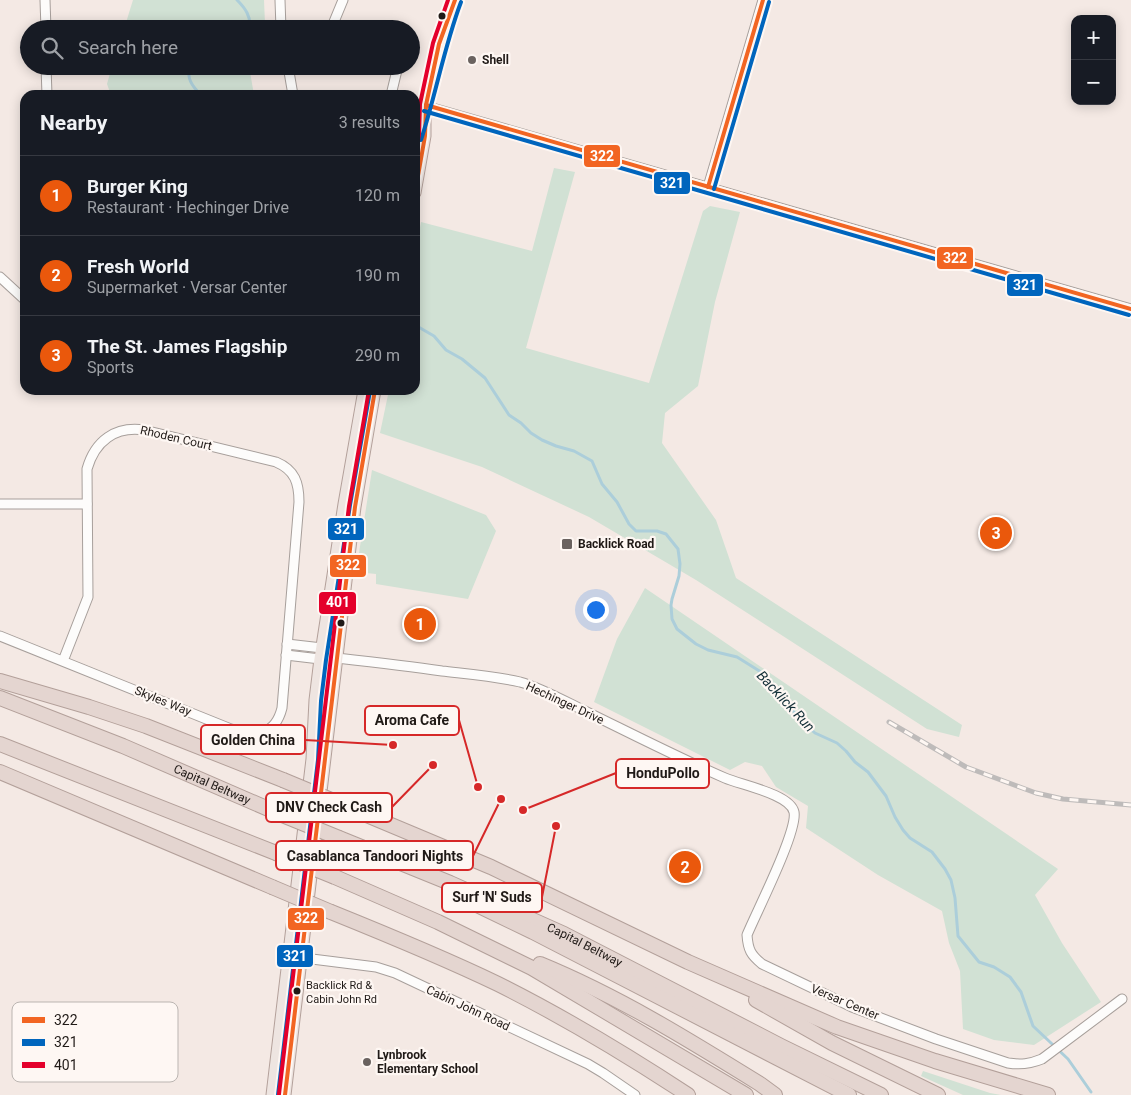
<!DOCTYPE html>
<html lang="en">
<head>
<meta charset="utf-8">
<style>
  body { margin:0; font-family:Roboto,sans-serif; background:#20242c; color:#f1f3f6 }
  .controls { position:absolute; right:15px; top:15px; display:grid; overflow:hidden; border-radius:10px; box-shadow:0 2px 12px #0003 }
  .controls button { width:45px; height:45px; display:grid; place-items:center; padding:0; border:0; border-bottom:1px solid #363941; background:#171b24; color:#f1f3f6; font:25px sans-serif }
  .you { position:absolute; left:595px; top:609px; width:18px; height:18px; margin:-12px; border:4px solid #fff; border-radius:50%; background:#1a73e8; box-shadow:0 0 0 8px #1a73e833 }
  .badge { display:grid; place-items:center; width:32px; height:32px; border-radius:50%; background:#ea580c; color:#fff; font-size:16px; font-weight:700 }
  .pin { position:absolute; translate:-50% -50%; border:2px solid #fff; box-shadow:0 1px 5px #0006 }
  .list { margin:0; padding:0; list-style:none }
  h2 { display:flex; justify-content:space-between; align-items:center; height:65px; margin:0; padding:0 20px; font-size:21px }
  h2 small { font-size:16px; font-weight:400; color:#9ea1a6 }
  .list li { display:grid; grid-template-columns:32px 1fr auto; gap:15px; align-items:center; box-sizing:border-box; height:80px; padding:0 20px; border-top:1px solid #363941 }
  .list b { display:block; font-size:19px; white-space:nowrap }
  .list p { margin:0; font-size:16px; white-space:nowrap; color:#9ea1a6 }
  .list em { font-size:16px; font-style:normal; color:#9ea1a6 }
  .icon { flex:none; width:28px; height:28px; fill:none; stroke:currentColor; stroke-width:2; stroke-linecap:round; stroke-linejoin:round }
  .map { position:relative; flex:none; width:1131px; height:1095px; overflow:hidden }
  .search { position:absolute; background:#171b24; box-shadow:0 2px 12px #0003; left:20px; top:20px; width:400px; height:55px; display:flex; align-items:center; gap:12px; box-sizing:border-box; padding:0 18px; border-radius:28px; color:#9ea1a6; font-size:19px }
  .panel { position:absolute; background:#171b24; box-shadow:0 2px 12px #0003; left:20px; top:90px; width:400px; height:305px; border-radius:15px }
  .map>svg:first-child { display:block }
  .green { fill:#d1e1d4 }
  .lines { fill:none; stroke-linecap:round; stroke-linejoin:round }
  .stream { stroke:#acceda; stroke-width:3 }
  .minor-casing { stroke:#a79f9b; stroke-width:11 }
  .major-casing { stroke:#b3a09a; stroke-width:13 }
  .highway-casing { stroke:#b3a09a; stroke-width:16 }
  .minor { stroke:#fdfcfb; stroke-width:9 }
  .major { stroke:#eee5e1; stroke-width:11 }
  .highway { stroke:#e4d5d0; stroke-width:14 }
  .rail-casing { stroke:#bebbba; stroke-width:5 }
  .rail { stroke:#fef7f3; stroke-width:3; stroke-dasharray:9; stroke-linecap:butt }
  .highway-bridge-casing { stroke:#b3a09a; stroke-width:16; stroke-linecap:butt }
  .highway-bridge { stroke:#e4d5d0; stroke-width:14 }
  .bus-1-casing { stroke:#fef7f3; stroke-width:8 }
  .bus-2-casing { stroke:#fef7f3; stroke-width:8 }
  .bus-3-casing { stroke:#fef7f3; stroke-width:8 }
  .bus-1 { stroke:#f26522; stroke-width:4 }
  .bus-2 { stroke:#0065bd; stroke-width:4 }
  .bus-3 { stroke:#e4002b; stroke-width:4 }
  .bus-dot { fill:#201a17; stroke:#fef7f3; stroke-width:2 }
  .poi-dot { fill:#6a625f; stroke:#fef7f3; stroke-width:2 }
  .labels { text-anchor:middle; stroke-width:4.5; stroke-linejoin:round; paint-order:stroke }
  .bus-label { font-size:11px; fill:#201a17; stroke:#fef7f3; text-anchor:start }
  .poi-label { font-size:12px; font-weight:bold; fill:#201a17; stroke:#fef7f3; text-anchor:start }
  .street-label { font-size:12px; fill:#201a17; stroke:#fef7f3 }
  .water-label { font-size:14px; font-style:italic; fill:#122e37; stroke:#fef7f3 }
  .key { fill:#fef7f3; stroke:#bbb5b1; stroke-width:1 }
  .key-label { font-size:14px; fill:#201a17 }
  .leader { fill:none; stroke:#d62828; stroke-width:2 }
  .callout-dot { fill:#d62828; stroke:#fef7f3; stroke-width:2 }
  .callout { fill:#fef7f3; stroke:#d62828; stroke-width:2 }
  .callout-label { font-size:14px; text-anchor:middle; font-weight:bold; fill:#201a17 }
  .line-badge { stroke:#fef7f3; stroke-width:2 }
  .badge-label { font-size:14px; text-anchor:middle; font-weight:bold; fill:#fff }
</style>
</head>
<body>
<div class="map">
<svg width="1131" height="1095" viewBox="0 0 1131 1095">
  <rect width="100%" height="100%" fill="#f4e9e4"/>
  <g class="green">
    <path d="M 133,0 L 264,0 L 265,24 L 244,29 L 124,29 Z"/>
    <path d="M 112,66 L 249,66 L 254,95 L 111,95 L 107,84 Z"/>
    <path d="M 554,168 L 575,172 L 526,348 L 649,383 L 703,211 L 710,206 L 740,212 L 715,302 L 698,386 L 665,413 L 662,443 L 716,520 L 736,578 L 962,725 L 959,737 L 927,729 L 696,580 L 589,517 L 482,467 L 380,433 L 389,390 L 415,390 L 415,254 L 421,222 L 532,251 Z"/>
    <path d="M 372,470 L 486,515 L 496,531 L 468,599 L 376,584 L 376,574 L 356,572 Z"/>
    <path d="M 645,588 L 1058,869 L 1035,895 L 1062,943 L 1101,1002 L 1034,1045 L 994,1040 L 963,1029 L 960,971 L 949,943 L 942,911 L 878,875 L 806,828 L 808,806 L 776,787 L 762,766 L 745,762 L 730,770 L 594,702 L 617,639 Z"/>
    <path d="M 923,1071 L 990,1093 L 1001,1095 L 963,1095 L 921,1076 Z"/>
  </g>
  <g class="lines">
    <g class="stream">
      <path d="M 237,0 C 245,8 252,17 249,29"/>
      <path d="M 190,66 C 186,78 192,86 201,95"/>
      <path d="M 415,325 L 434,336 L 446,350 L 462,359 L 485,378 L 509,415 L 521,423 L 531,433 L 542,440 L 556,446 L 574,451 L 592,461 L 602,484 L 617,502 L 629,524 L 636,531 L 657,531 L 666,534 L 678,549 L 680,564 L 679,576 L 672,599 L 671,605 L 672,619 L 677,629 L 696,644 L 708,650 L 737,657 L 761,672 L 773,684 L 780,697 L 806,725 L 815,733 L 837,743 L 846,751 L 855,762 L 868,772 L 886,796 L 895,817 L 903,830 L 910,838 L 932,852 L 945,869 L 951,880 L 955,898 L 958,936 L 979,962 L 994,967 L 1010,977 L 1021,992 L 1033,1026 L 1068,1059 L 1091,1092"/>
    </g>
    <defs>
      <g id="minor">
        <path d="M 45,0 L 46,29"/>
        <path d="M 280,0 L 281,29"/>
        <path d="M 331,29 L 343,0"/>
        <path d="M 46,66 L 47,95"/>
        <path d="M 288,66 L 293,95"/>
        <path d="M 391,95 L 398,66"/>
        <path d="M 415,103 L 1131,309"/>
        <path d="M 708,187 L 763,0"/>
        <path d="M 0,277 L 25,300"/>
        <path d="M 0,504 L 87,504"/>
        <path d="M 0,636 L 231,729 C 255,737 275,736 282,708 L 299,502 C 299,483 295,470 276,462 L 144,430 C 115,426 95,441 87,469 L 88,597 L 63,661"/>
        <path d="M 287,644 L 322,648 L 337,658"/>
        <path d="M 286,655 L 320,659 L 337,658 C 372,662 407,666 442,671 C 468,674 494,676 520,682 C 542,688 568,703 589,713 C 634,735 679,758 725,778 C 741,785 790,794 794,812 C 798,831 756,913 747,935 C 748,950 751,955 762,964 L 852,1007 L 936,1039 L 1008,1063 C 1021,1065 1030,1064 1042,1059 L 1122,999"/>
        <path d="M 296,957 L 376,967 L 395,973 L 588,1064 L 603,1073 L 635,1095"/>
      </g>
      <g id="major">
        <path d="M 415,138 L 426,105 L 443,32 L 455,0"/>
        <path d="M 415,193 L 425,136 L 425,118"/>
        <path d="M 272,1095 L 312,759 L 315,700 L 320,659 L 344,504 L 364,390"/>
        <path d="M 285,1095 L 348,564 L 355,507 L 375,390"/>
      </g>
      <g id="highway">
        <path d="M 0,681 L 89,707 L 146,726 L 283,780"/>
        <path id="s1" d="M 0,698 L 123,746 L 280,814"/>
        <path d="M 0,744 L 276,853"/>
        <path d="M 0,772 L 272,887"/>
        <path d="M 343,805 L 491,867 L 688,962 L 837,1027 L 935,1061 L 1048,1095"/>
        <path id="s2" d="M 339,838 L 450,883 L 564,934 L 781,1046 L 881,1095"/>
        <path d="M 335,877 L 438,922 L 532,968 L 746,1095"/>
        <path d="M 475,904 L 533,932 L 849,1095"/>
        <path d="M 331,912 C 388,935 444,958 498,984 C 564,1017 627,1055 688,1095"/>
        <path d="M 540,964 C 618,996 689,1040 760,1084 L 775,1095"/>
        <path d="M 756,1000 L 832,1043 L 938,1095"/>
      </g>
    </defs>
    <use href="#minor" class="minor-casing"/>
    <use href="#major" class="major-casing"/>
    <use href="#highway" class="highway-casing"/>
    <use href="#minor" class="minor"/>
    <use href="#major" class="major"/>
    <use href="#highway" class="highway"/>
    <defs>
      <path id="rail" d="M 889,722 L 966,767 L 1036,793 L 1063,799 L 1131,805"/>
    </defs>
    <use href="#rail" class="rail-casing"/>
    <use href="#rail" class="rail"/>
    <defs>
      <g id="highway-bridge">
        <path d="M 283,780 L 343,805"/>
        <path d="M 280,814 L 339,838"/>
        <path d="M 276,853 L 335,877"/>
        <path d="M 272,887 L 331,912"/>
      </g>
    </defs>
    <use href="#highway-bridge" class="highway-bridge-casing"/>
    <use href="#highway-bridge" class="highway-bridge"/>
    <defs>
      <g id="bus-1">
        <path d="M 426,105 L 1131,309"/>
        <path d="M 708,187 L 763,0"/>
        <path d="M 415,193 L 425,136 L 426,105 L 439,44 L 455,0"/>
        <path d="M 285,1095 L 355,507 L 375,390"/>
      </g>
      <g id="bus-2">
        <path d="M 424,111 L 1129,315"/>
        <path d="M 421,140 C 436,94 444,47 461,2"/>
        <path d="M 714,189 L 769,2"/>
        <path d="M 278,1095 L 318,760 L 321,701 L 326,660 L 350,505 L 370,391"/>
      </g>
      <g id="bus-3">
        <path d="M 415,157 L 419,135 L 420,104 L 433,43 L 448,0"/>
        <path d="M 279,1094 L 349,506 L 369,390"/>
      </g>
    </defs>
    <use href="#bus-1" class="bus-1-casing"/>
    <use href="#bus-2" class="bus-2-casing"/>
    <use href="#bus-3" class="bus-3-casing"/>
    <use href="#bus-1" class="bus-1"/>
    <use href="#bus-2" class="bus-2"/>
    <use href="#bus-3" class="bus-3"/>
  </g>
  <g class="bus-dot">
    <circle cx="442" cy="16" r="4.5"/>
    <circle cx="341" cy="623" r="4.5"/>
    <circle cx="297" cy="991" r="4.5"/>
  </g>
  <g class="poi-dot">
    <circle cx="472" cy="60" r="5"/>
    <rect x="561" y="538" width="12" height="12" rx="2.5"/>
    <circle cx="367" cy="1062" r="5"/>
  </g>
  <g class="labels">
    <g class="bus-label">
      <text x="306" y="989">Backlick Rd &amp;<tspan x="306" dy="14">Cabin John Rd</tspan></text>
    </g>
    <g class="poi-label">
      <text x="482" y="64">Shell</text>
      <text x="578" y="548">Backlick Road</text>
      <text x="377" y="1059">Lynbrook<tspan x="377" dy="14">Elementary School</tspan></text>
    </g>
    <g class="street-label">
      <text transform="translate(176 438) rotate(13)" y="4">Rhoden Court</text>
      <text transform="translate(163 701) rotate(22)" y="4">Skyles Way</text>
      <text transform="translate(565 703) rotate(25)" y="4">Hechinger Drive</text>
      <text dy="4" stroke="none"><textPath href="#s1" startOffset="229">Capital Beltway</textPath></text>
      <text dy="4" stroke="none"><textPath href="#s2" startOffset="268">Capital Beltway</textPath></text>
      <text transform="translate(845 1002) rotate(23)" y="4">Versar Center</text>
      <text transform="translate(468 1008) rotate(25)" y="4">Cabin John Road</text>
    </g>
    <g class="water-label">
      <text transform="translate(786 701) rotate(47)" y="5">Backlick Run</text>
    </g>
  </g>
  <rect x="12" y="1002" width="166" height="80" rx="8" class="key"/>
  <rect x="22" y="1017" width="23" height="6" fill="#f26522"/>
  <rect x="22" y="1039" width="23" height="7" fill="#0065bd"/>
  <rect x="22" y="1062" width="23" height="6" fill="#e4002b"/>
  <g class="key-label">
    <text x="54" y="1025">322</text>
    <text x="54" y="1047">321</text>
    <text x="54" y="1070">401</text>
  </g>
  <path class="leader" d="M478 787L459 720M393 745L305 740M523 810L616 773M433 765L392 807M501 799L473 856M556 826L542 897"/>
  <g class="callout-dot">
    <circle cx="478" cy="787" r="5"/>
    <circle cx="393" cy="745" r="5"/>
    <circle cx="523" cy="810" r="5"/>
    <circle cx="433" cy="765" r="5"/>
    <circle cx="501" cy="799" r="5"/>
    <circle cx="556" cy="826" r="5"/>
  </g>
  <g class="callout">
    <rect x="365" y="706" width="94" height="29" rx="5"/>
    <rect x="201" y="725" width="104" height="29" rx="5"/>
    <rect x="616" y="759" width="93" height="29" rx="5"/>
    <rect x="266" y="793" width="126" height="29" rx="5"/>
    <rect x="276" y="841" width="197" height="29" rx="5"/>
    <rect x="442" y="883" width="100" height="29" rx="5"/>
  </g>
  <g class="callout-label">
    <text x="412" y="725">Aroma Cafe</text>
    <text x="253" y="745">Golden China</text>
    <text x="663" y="778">HonduPollo</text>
    <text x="329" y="812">DNV Check Cash</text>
    <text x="375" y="861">Casablanca Tandoori Nights</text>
    <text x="492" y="902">Surf 'N' Suds</text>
  </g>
  <g class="line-badge">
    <rect x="583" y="144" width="38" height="24" rx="5" fill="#f26522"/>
    <rect x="653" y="171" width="38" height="24" rx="5" fill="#0065bd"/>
    <rect x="936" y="246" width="38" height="24" rx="5" fill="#f26522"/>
    <rect x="1006" y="273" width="38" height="24" rx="5" fill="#0065bd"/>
    <rect x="327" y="517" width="38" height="24" rx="5" fill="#0065bd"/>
    <rect x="329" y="554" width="38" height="24" rx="5" fill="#f26522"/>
    <rect x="318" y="591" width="39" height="24" rx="5" fill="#e4002b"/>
    <rect x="287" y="907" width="38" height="24" rx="5" fill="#f26522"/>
    <rect x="276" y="944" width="38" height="24" rx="5" fill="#0065bd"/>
  </g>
  <g class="badge-label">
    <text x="602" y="161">322</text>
    <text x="672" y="188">321</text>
    <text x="955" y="263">322</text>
    <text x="1025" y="290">321</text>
    <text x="346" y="534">321</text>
    <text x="348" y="570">322</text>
    <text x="338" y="607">401</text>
    <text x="306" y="923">322</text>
    <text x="295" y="961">321</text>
  </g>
</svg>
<div class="controls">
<button>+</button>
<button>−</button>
</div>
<div class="you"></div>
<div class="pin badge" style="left:420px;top:624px">1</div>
<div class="pin badge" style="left:685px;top:867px">2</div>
<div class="pin badge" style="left:996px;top:533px">3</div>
<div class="search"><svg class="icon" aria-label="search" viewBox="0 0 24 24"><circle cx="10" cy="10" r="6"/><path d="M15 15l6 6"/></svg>Search here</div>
<section class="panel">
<h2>Nearby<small>3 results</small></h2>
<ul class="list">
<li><span class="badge">1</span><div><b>Burger King</b><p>Restaurant · Hechinger Drive</p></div><em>120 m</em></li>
<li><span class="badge">2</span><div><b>Fresh World</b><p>Supermarket · Versar Center</p></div><em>190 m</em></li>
<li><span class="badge">3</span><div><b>The St. James Flagship</b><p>Sports</p></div><em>290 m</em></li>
</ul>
</section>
</div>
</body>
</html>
